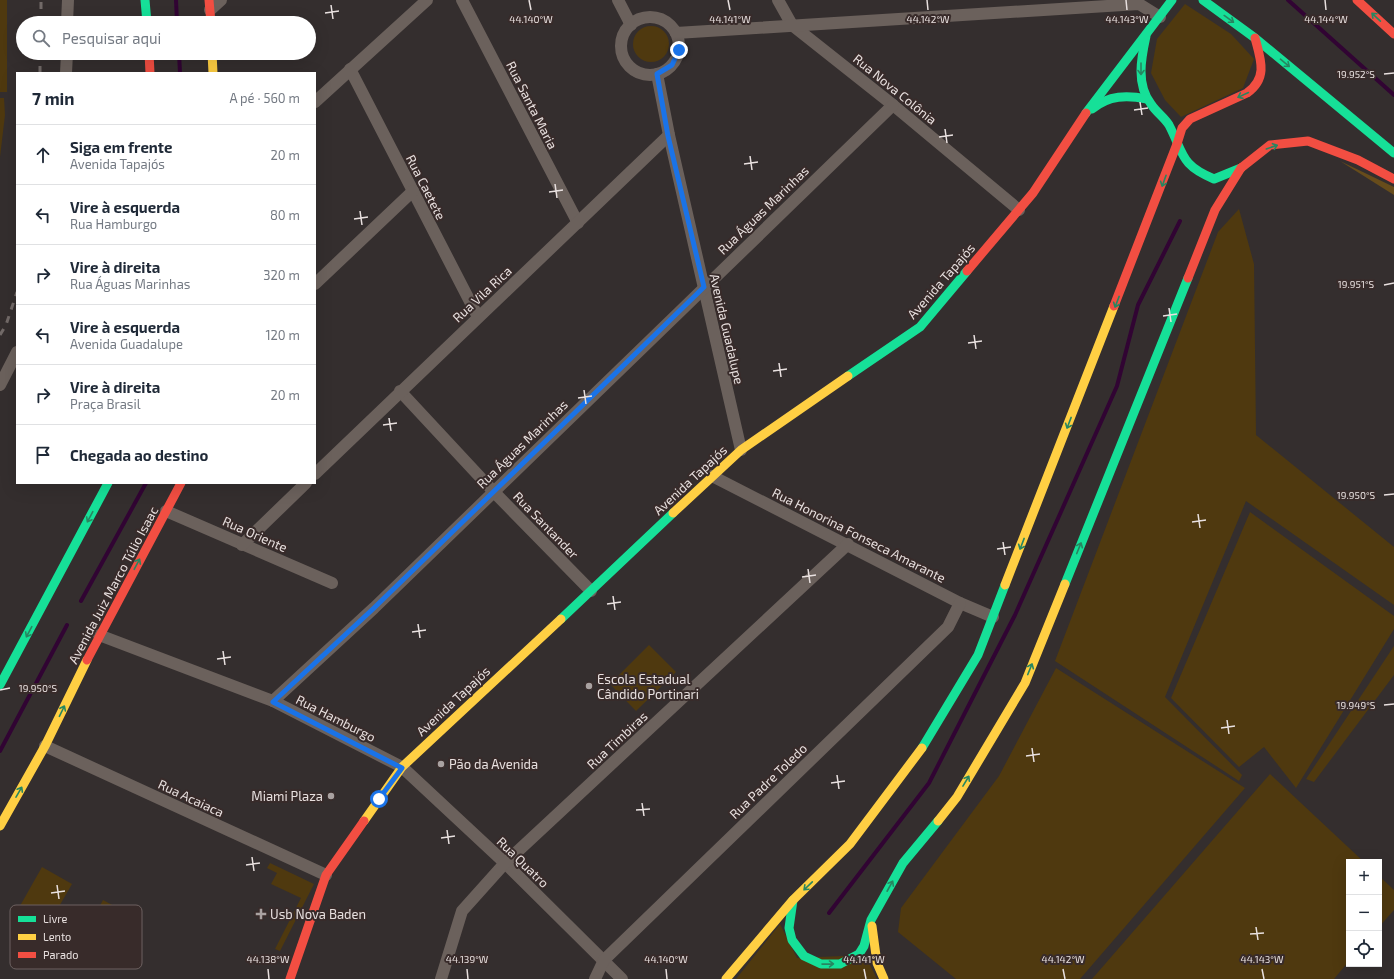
<!DOCTYPE html>
<html lang="pt">
<head>
<meta charset="utf-8">
<style>
  body { margin:0; font-family:"Exo 2",sans-serif; background:#f2f2f3; color:#1f2937 }
  .controls { position:absolute; right:12px; bottom:12px; display:grid; overflow:hidden; border-radius:0px; box-shadow:0 4px 16px #0002 }
  .controls button { width:36px; height:36px; display:grid; place-items:center; padding:0; border:0; border-bottom:1px solid #e0e1e3; background:#fff; color:#1f2937; font:20px sans-serif }
  .stop { position:absolute; width:12px; height:12px; margin:-9px; border:3px solid #1a73e8; border-radius:50%; background:#fff }
  .stop.end { background:#1a73e8; border-color:#fff; box-shadow:0 1px 4px #0008 }
  .list { margin:0; padding:0; list-style:none }
  h2 { display:flex; justify-content:space-between; align-items:center; height:52px; margin:0; padding:0 16px; font-size:17px }
  h2 small { font-size:13px; font-weight:400; color:#747a83 }
  .list li { display:grid; grid-template-columns:26px 1fr auto; gap:12px; align-items:center; box-sizing:border-box; height:60px; padding:0 16px; border-top:1px solid #e0e1e3 }
  .list b { display:block; font-size:15px; white-space:nowrap }
  .list p { margin:0; font-size:13px; white-space:nowrap; color:#747a83 }
  .list em { font-size:13px; font-style:normal; color:#747a83 }
  .icon { flex:none; width:22px; height:22px; fill:none; stroke:currentColor; stroke-width:2; stroke-linecap:round; stroke-linejoin:round }
  .map { position:relative; flex:none; width:1394px; height:979px; overflow:hidden }
  .search { position:absolute; background:#fff; box-shadow:0 4px 16px #0002; left:16px; top:16px; width:300px; height:44px; display:flex; align-items:center; gap:10px; box-sizing:border-box; padding:0 14px; border-radius:22px; color:#747a83; font-size:15px }
  .panel { position:absolute; background:#fff; box-shadow:0 4px 16px #0002; left:16px; top:72px; width:300px; height:412px; border-radius:0px }
  .map>svg:first-child { display:block }
  .green { fill:#4f390f }
  .forest { fill:#674c1b }
  .lines { fill:none; stroke-linecap:round; stroke-linejoin:round }
  .stream { stroke:#310433; stroke-width:4 }
  .street { stroke:#6b615c; stroke-width:12 }
  .fast { stroke:#16e098; stroke-width:9 }
  .slow { stroke:#ffcf43; stroke-width:9 }
  .jam { stroke:#f24e42; stroke-width:9 }
  .rail { stroke:#726a68; stroke-width:3; stroke-dasharray:7 7; stroke-linecap:butt }
  .oneway { stroke:#278661 }
  .route { stroke:#1a73e8; stroke-width:5 }
  .ticks { fill:none; stroke:#e8e0df; stroke-width:1.5 }
  .poi-dot { fill:#a9a2a1; stroke:#382b2a; stroke-width:1.5 }
  .labels { text-anchor:middle; stroke-width:4; stroke-linejoin:round; paint-order:stroke }
  .street-label { font-size:13px; fill:#e8e0df; stroke:#382b2a }
  .poi-label { font-size:13px; fill:#e8e0df; stroke:#382b2a; text-anchor:start }
  .key { fill:#382b2a; stroke:#6d6160; stroke-width:1 }
  .key-label { font-size:11px; fill:#e8e0df }
  .ticks-label { font-size:10px; text-anchor:middle; fill:#e8e0df; stroke:#382b2a; stroke-width:4; stroke-linejoin:round; paint-order:stroke }
</style>
</head>
<body>
<div class="map">
<svg width="1394" height="979" viewBox="0 0 1394 979">
  <rect width="100%" height="100%" fill="#342e2e"/>
  <g class="green">
    <rect x="0" y="0" width="7" height="92"/>
    <path d="M 1185,4 L 1231,34 L 1254,59 L 1243,88 L 1181,117 L 1165,100 L 1151,73 L 1157,39 Z"/>
    <circle cx="651" cy="44" r="18"/>
    <path d="M 0,98 L 4,98 L 5,115 L 0,157 Z"/>
    <path d="M 1239,209 L 1254,264 L 1256,435 L 1394,547 L 1394,605 L 1246,501 L 1165,697 L 1242,775 L 1239,781 L 1055,661 L 1218,232 Z"/>
    <path d="M 1250,512 L 1394,616 L 1394,629 L 1296,788 L 1264,747 L 1239,767 L 1171,698 Z"/>
    <path d="M 649,645 L 676,672 L 636,711 L 610,684 Z"/>
    <path d="M 1394,646 L 1394,675 L 1314,782 L 1306,779 Z"/>
    <path d="M 1056,668 L 1245,788 L 1080,979 L 956,979 L 898,932 L 901,908 L 999,776 Z"/>
    <path d="M 1270,774 L 1364,862 L 1349,862 L 1349,961 L 1334,979 L 1092,979 Z"/>
    <path d="M 270,863 L 314,884 L 280,951 L 275,949 L 301,898 L 271,884 L 277,873 L 267,868 Z"/>
    <path d="M 42,867 L 72,884 L 46,929 L 16,913 Z"/>
    <path d="M 1379,876 L 1394,890 L 1394,910 L 1379,927 Z"/>
    <path d="M 103,900 L 129,914 L 107,955 L 81,942 Z"/>
    <path d="M 780,924 L 797,958 L 865,955 L 877,979 L 736,979 Z"/>
  </g>
  <path class="forest" d="M 1340,161 L 1394,187 L 1394,195 Z"/>
  <g class="lines">
    <g class="stream">
      <path d="M 176,0 L 177,23"/>
      <path d="M 1288,0 L 1394,95"/>
      <path d="M 179,53 L 180,73"/>
      <path d="M 81,601 L 146,483"/>
      <path d="M 0,751 L 67,625"/>
      <path d="M 829,913 L 929,783 L 1015,615 L 1117,386 L 1138,305 L 1180,221"/>
    </g>
    <g class="street">
      <path d="M 462,0 L 578,223"/>
      <path d="M 618,0 L 631,25"/>
      <path d="M 778,0 L 792,25 L 893,105 L 1019,210"/>
      <path d="M 210,10 L 221,0"/>
      <circle cx="650" cy="46" r="29"/>
      <path d="M 67,23 L 68,0"/>
      <path d="M 676,33 L 1139,4 L 1160,17"/>
      <path d="M 350,69 L 478,317"/>
      <path d="M 66,73 L 67,53"/>
      <path d="M 657,74 L 669,135 L 741,450"/>
      <path d="M 315,102 L 427,0"/>
      <path d="M 315,284 L 413,191"/>
      <path d="M 0,385 L 17,352"/>
      <path d="M 400,391 L 493,491 L 591,591"/>
      <path d="M 315,474 L 669,135"/>
      <path d="M 712,476 L 960,603 L 993,617"/>
      <path d="M 166,511 L 332,583"/>
      <path d="M 242,545 L 306,483"/>
      <path d="M 99,635 L 273,701 L 402,767 L 505,863 L 622,979"/>
      <path d="M 273,701 L 374,608 L 893,105"/>
      <path d="M 45,746 L 326,875"/>
      <path d="M 441,979 L 462,911 L 505,863 L 848,544"/>
      <path d="M 595,979 L 604,960 L 948,627 L 960,603"/>
    </g>
    <g class="fast">
      <path d="M 145,0 L 147,23"/>
      <path d="M 1203,0 L 1255,38 L 1394,153"/>
      <path d="M 1146,36 C 1141,59 1136,84 1151,104 C 1156,112 1164,117 1169,125 C 1184,154 1180,165 1214,179 L 1241,168"/>
      <path d="M 1092,109 C 1109,95 1127,95 1147,99"/>
      <path d="M 1086,113 L 1172,0"/>
      <path d="M 848,376 L 920,327 L 967,271"/>
      <path d="M 1065,584 L 1188,278"/>
      <path d="M 561,619 L 673,513"/>
      <path d="M 0,685 L 108,483"/>
      <path d="M 922,748 L 978,655 L 1005,585"/>
      <path d="M 793,900 L 789,928 L 792,940 L 804,956 L 821,964 L 840,964 L 859,954 L 864,946 L 871,920 L 903,863 L 938,821"/>
    </g>
    <g class="slow">
      <path d="M 212,53 L 213,73"/>
      <path d="M 673,513 L 741,450 L 848,376"/>
      <path d="M 1005,585 L 1114,306"/>
      <path d="M 364,821 L 402,767 L 561,619"/>
      <path d="M 938,821 L 957,797 L 1025,683 L 1065,584"/>
      <path d="M 0,826 L 45,746 L 87,660"/>
      <path d="M 872,926 L 877,963 L 884,979"/>
      <path d="M 726,979 L 793,900 L 850,844 L 922,748"/>
    </g>
    <g class="jam">
      <path d="M 209,0 L 211,23"/>
      <path d="M 1357,0 L 1394,34"/>
      <path d="M 149,53 L 150,73"/>
      <path d="M 1177,144 L 1182,128 L 1190,119 L 1247,93 C 1268,78 1261,60 1255,38"/>
      <path d="M 1241,168 L 1270,145 L 1308,141 L 1358,160 L 1394,179"/>
      <path d="M 967,271 L 1033,193 L 1086,113"/>
      <path d="M 1188,278 L 1215,210 L 1241,168"/>
      <path d="M 1114,306 L 1177,144"/>
      <path d="M 87,660 L 181,483"/>
      <path d="M 290,979 L 326,875 L 364,821"/>
    </g>
    <g class="rail">
      <path d="M 41,23 L 41,0"/>
      <path d="M 40,73 L 40,53"/>
      <path d="M 0,335 L 6,325 L 17,292"/>
    </g>
  </g>
  <defs><path id="oneway-shaft" d="M-6 0H5M1.5-3L5.5 0L1.5 3" fill="none" stroke-width="1.6" stroke-linecap="round" stroke-linejoin="round"/></defs>
  <g class="oneway">
    <use href="#oneway-shaft" transform="translate(1376 17) rotate(-137)"/>
    <use href="#oneway-shaft" transform="translate(1229 19) rotate(36)"/>
    <use href="#oneway-shaft" transform="translate(1285 63) rotate(40)"/>
    <use href="#oneway-shaft" transform="translate(1141 69) rotate(90)"/>
    <use href="#oneway-shaft" transform="translate(1243 95) rotate(155)"/>
    <use href="#oneway-shaft" transform="translate(1272 147) rotate(-19)"/>
    <use href="#oneway-shaft" transform="translate(1164 181) rotate(110)"/>
    <use href="#oneway-shaft" transform="translate(1117 302) rotate(111)"/>
    <use href="#oneway-shaft" transform="translate(1069 423) rotate(111)"/>
    <use href="#oneway-shaft" transform="translate(90 517) rotate(118)"/>
    <use href="#oneway-shaft" transform="translate(1022 544) rotate(111)"/>
    <use href="#oneway-shaft" transform="translate(1079 548) rotate(-68)"/>
    <use href="#oneway-shaft" transform="translate(137 564) rotate(-62)"/>
    <use href="#oneway-shaft" transform="translate(29 632) rotate(118)"/>
    <use href="#oneway-shaft" transform="translate(1030 669) rotate(-68)"/>
    <use href="#oneway-shaft" transform="translate(62 711) rotate(-64)"/>
    <use href="#oneway-shaft" transform="translate(966 781) rotate(-59)"/>
    <use href="#oneway-shaft" transform="translate(19 792) rotate(-60)"/>
    <use href="#oneway-shaft" transform="translate(808 886) rotate(136)"/>
    <use href="#oneway-shaft" transform="translate(890 886) rotate(-61)"/>
    <use href="#oneway-shaft" transform="translate(828 964) rotate(-1)"/>
  </g>
  <g class="lines">
    <path class="route" d="M 379,799 L 402,768 L 273,702 L 374,608 L 704,287 L 668,136 L 657,74 L 672,65 L 679,50"/>
  </g>
  <path class="ticks" d="M 529,0 L 531,10M 728,0 L 730,10M 927,0 L 928,10M 1126,0 L 1127,10M 1325,0 L 1326,10M 331,5 L 333,19M 325,13 L 339,11M 1384,74 L 1394,73M 1140,102 L 1142,115M 1134,110 L 1148,108M 945,129 L 947,143M 939,137 L 953,135M 750,156 L 752,170M 744,164 L 758,162M 555,184 L 557,198M 549,192 L 563,190M 360,211 L 362,225M 354,219 L 368,217M 1384,285 L 1394,283M 1169,308 L 1171,322M 1163,316 L 1177,314M 974,335 L 976,349M 968,343 L 982,341M 779,363 L 781,377M 773,371 L 787,369M 584,390 L 586,404M 578,398 L 592,396M 389,418 L 391,431M 383,425 L 397,423M 1384,495 L 1394,494M 1198,514 L 1200,528M 1192,522 L 1206,520M 1003,542 L 1005,555M 997,549 L 1011,547M 808,569 L 810,583M 802,577 L 816,575M 613,596 L 615,610M 607,604 L 621,602M 418,624 L 420,638M 412,632 L 426,630M 223,651 L 225,665M 217,659 L 231,657M 0,690 L 10,688M 1384,705 L 1394,704M 1227,720 L 1229,734M 1221,728 L 1235,726M 1032,748 L 1034,762M 1026,756 L 1040,754M 837,775 L 839,789M 831,783 L 845,781M 642,803 L 644,816M 636,810 L 650,809M 447,830 L 449,844M 441,838 L 455,836M 252,857 L 254,871M 246,865 L 260,863M 57,885 L 59,899M 51,893 L 65,891M 1256,927 L 1258,940M 1250,934 L 1264,933M 268,969 L 269,979M 467,969 L 468,979M 666,969 L 667,979M 864,969 L 866,979M 1063,969 L 1065,979M 1262,969 L 1264,979"/>
  <g class="poi-dot">
    <circle cx="589" cy="686" r="4"/>
    <circle cx="441" cy="764" r="4"/>
    <circle cx="331" cy="796" r="4"/>
    <path d="M259 908h4v4h4v4h-4v4h-4v-4h-4v-4h4z"/>
  </g>
  <g class="labels">
    <g class="street-label">
      <text transform="translate(895 89) rotate(39)" y="5">Rua Nova Colônia</text>
      <text transform="translate(532 105) rotate(63)" y="5">Rua Santa Maria</text>
      <text transform="translate(426 187) rotate(63)" y="5">Rua Caetete</text>
      <text transform="translate(763 210) rotate(-44)" y="5">Rua Águas Marinhas</text>
      <text transform="translate(941 281) rotate(-49)" y="5">Avenida Tapajós</text>
      <text transform="translate(482 294) rotate(-43)" y="5">Rua Vila Rica</text>
      <text transform="translate(727 329) rotate(77)" y="5">Avenida Guadalupe</text>
      <text transform="translate(522 444) rotate(-44)" y="5">Rua Águas Marinhas</text>
      <text transform="translate(690 480) rotate(-43)" y="5">Avenida Tapajós</text>
      <text transform="translate(546 525) rotate(46)" y="5">Rua Santander</text>
      <text transform="translate(255 534) rotate(24)" y="5">Rua Oriente</text>
      <text transform="translate(859 535) rotate(27)" y="5">Rua Honorina Fonseca Amarante</text>
      <text transform="translate(113 585) rotate(-62)" y="5">Avenida Juiz Marco Túlio Isaac</text>
      <text transform="translate(453 701) rotate(-43)" y="5">Avenida Tapajós</text>
      <text transform="translate(336 718) rotate(27)" y="5">Rua Hamburgo</text>
      <text transform="translate(617 740) rotate(-43)" y="5">Rua Timbiras</text>
      <text transform="translate(768 781) rotate(-44)" y="5">Rua Padre Toledo</text>
      <text transform="translate(191 798) rotate(25)" y="5">Rua Acaiaca</text>
      <text transform="translate(523 862) rotate(44)" y="5">Rua Quatro</text>
    </g>
    <g class="poi-label">
      <text x="597" y="684">Escola Estadual<tspan x="597" dy="15">Cândido Portinari</tspan></text>
      <text x="449" y="769">Pão da Avenida</text>
      <text x="323" y="801" text-anchor="end">Miami Plaza</text>
      <text x="270" y="919">Usb Nova Baden</text>
    </g>
  </g>
  <rect x="10" y="905" width="132" height="64" rx="6" class="key"/>
  <rect x="18" y="916" width="18" height="6" fill="#16e098"/>
  <rect x="18" y="934" width="18" height="6" fill="#ffcf43"/>
  <rect x="18" y="952" width="18" height="6" fill="#f24e42"/>
  <g class="key-label">
    <text x="43" y="923">Livre</text>
    <text x="43" y="941">Lento</text>
    <text x="43" y="959">Parado</text>
  </g>
  <g class="ticks-label">
    <text x="531" y="23">44.140°W</text>
    <text x="730" y="23">44.141°W</text>
    <text x="928" y="23">44.142°W</text>
    <text x="1127" y="23">44.143°W</text>
    <text x="1326" y="23">44.144°W</text>
    <text x="1356" y="78">19.952°S</text>
    <text x="1356" y="288">19.951°S</text>
    <text x="1356" y="499">19.950°S</text>
    <text x="38" y="692">19.950°S</text>
    <text x="1356" y="709">19.949°S</text>
    <text x="268" y="963">44.138°W</text>
    <text x="467" y="963">44.139°W</text>
    <text x="666" y="963">44.140°W</text>
    <text x="864" y="963">44.141°W</text>
    <text x="1063" y="963">44.142°W</text>
    <text x="1262" y="963">44.143°W</text>
  </g>
</svg>
<div class="controls">
<button>+</button>
<button>−</button>
<button><svg class="icon" aria-label="locate" viewBox="0 0 24 24"><circle cx="12" cy="12" r="6"/><path d="M12 2v4M12 18v4M2 12h4M18 12h4"/></svg></button>
</div>
<div class="stop" style="left:379px;top:799px"></div>
<div class="stop end" style="left:679px;top:50px"></div>
<div class="search"><svg class="icon" aria-label="search" viewBox="0 0 24 24"><circle cx="10" cy="10" r="6"/><path d="M15 15l6 6"/></svg>Pesquisar aqui</div>
<section class="panel">
<h2>7 min<small>A pé · 560 m</small></h2>
<ul class="list">
<li><svg class="icon" aria-label="ahead" viewBox="0 0 24 24"><path d="M12 20V5M6 11l6-6 6 6"/></svg><div><b>Siga em frente</b><p>Avenida Tapajós</p></div><em>20 m</em></li>
<li><svg class="icon" aria-label="left" viewBox="0 0 24 24"><path d="M17 20v-9H6M10 6l-5 5 5 5"/></svg><div><b>Vire à esquerda</b><p>Rua Hamburgo</p></div><em>80 m</em></li>
<li><svg class="icon" aria-label="right" viewBox="0 0 24 24"><path d="M7 20v-9h11M14 6l5 5-5 5"/></svg><div><b>Vire à direita</b><p>Rua Águas Marinhas</p></div><em>320 m</em></li>
<li><svg class="icon" aria-label="left" viewBox="0 0 24 24"><path d="M17 20v-9H6M10 6l-5 5 5 5"/></svg><div><b>Vire à esquerda</b><p>Avenida Guadalupe</p></div><em>120 m</em></li>
<li><svg class="icon" aria-label="right" viewBox="0 0 24 24"><path d="M7 20v-9h11M14 6l5 5-5 5"/></svg><div><b>Vire à direita</b><p>Praça Brasil</p></div><em>20 m</em></li>
<li><svg class="icon" aria-label="arrive" viewBox="0 0 24 24"><path d="M6 21V4h12l-3 4 3 4H6"/></svg><div><b>Chegada ao destino</b></div></li>
</ul>
</section>
</div>
</body>
</html>
